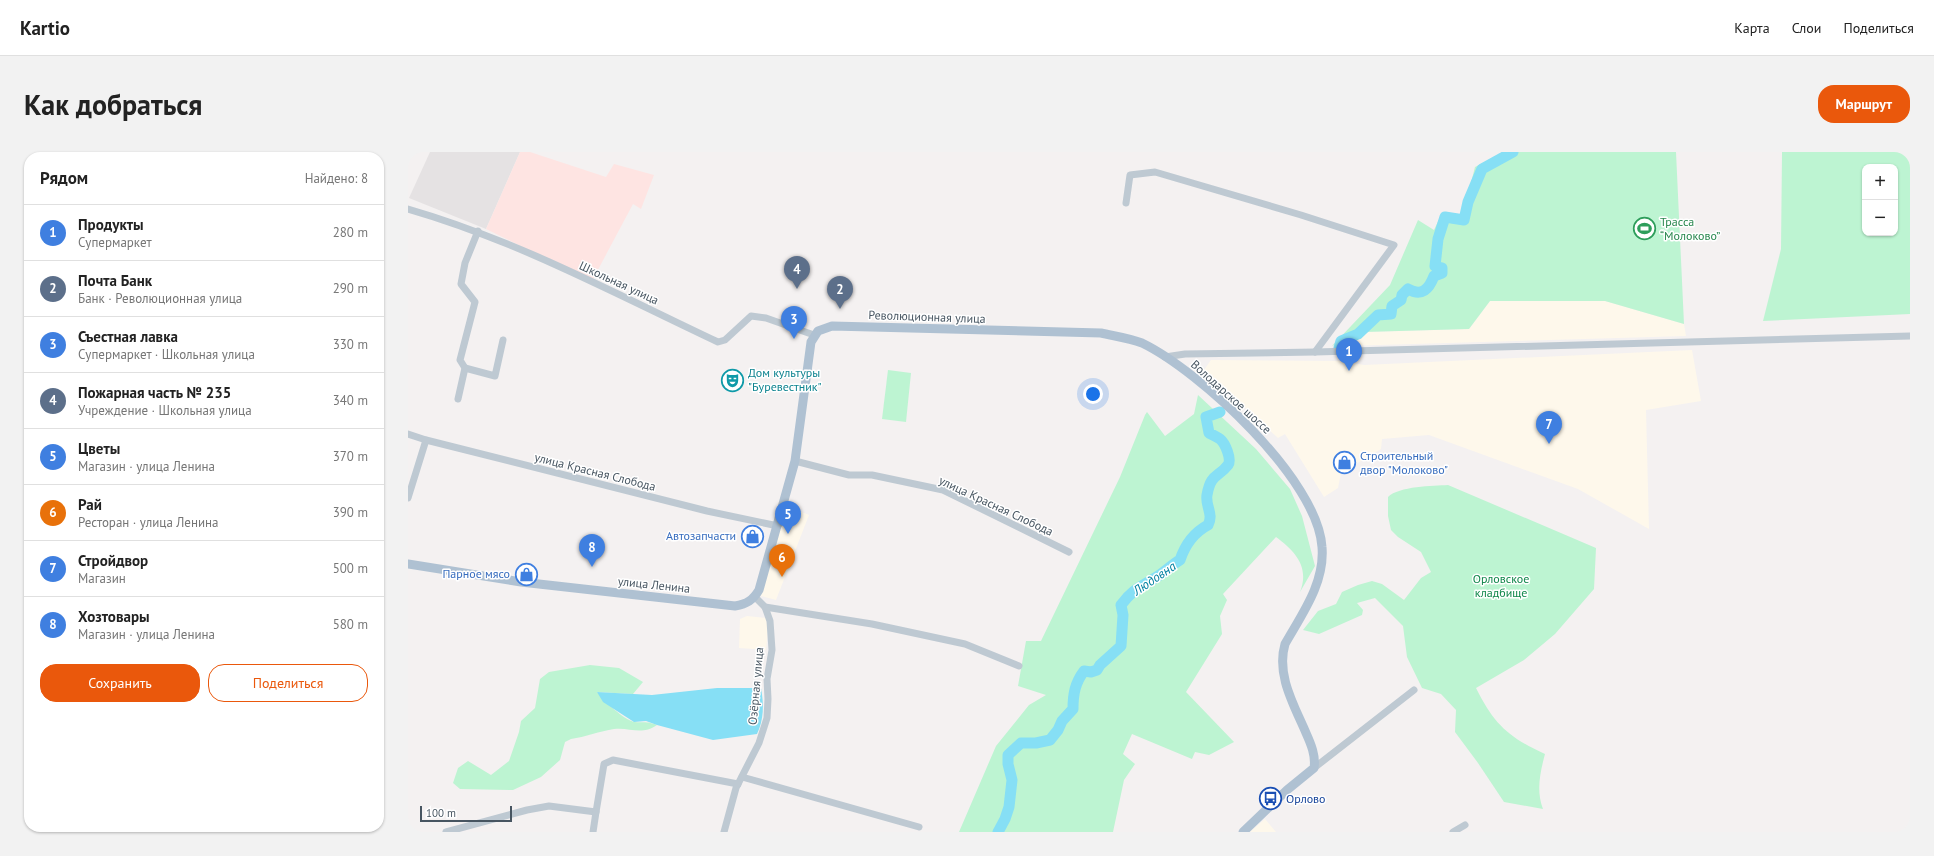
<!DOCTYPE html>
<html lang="ru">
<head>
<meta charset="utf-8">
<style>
  body { margin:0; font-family:"PT Sans",sans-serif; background:#f2f2f2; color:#222 }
  .controls { position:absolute; right:12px; top:12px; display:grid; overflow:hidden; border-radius:8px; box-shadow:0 1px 3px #0004 }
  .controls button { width:36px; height:36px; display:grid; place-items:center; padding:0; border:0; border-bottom:1px solid #e0e0e0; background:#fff; color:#222; font:20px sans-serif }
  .scale { position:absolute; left:12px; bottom:10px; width:92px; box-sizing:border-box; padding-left:4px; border:2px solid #475561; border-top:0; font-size:11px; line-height:14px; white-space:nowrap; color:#475561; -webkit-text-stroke:3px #fff; paint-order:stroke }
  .you { position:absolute; left:685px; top:242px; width:14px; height:14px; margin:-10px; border:3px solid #fff; border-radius:50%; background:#1a73e8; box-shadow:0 0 0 6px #1a73e833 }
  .badge { display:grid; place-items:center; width:26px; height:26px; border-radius:50%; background:#ea580c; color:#fff; font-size:13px; font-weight:700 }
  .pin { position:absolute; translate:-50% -33px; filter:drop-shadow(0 1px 2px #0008) }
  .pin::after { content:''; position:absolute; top:21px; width:14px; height:12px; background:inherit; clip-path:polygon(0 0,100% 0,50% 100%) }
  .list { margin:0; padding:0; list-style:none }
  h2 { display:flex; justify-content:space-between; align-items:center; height:52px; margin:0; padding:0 16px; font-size:17px }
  h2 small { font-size:13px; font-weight:400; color:#767676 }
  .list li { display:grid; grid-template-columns:26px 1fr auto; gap:12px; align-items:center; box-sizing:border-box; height:56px; padding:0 16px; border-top:1px solid #e0e0e0 }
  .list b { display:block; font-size:15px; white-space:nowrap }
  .list p { margin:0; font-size:13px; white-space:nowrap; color:#767676 }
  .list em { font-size:13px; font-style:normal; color:#767676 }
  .actions { display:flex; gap:8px; padding:12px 16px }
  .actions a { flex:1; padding:9px 0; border:1px solid #ea580c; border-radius:16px; text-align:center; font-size:14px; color:#ea580c }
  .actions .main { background:#ea580c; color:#fff }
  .map { position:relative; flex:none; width:1502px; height:680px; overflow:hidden; border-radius:16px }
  header { display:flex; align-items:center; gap:24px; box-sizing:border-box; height:56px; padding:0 20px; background:#fff; border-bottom:1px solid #e0e0e0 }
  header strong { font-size:19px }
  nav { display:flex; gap:22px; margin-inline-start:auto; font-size:14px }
  .intro { display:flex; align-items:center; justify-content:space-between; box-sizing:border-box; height:96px; padding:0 24px }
  h1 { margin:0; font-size:28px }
  .button { padding:10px 18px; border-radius:16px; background:#ea580c; color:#fff; font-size:14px; font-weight:700 }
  main { display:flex; gap:24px; padding:0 24px }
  aside { flex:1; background:#fff; border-radius:16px; box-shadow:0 1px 3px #0004 }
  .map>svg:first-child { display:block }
  .commercial { fill:#fef8eb }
  .education { fill:#e5e2e3 }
  .medical { fill:#fee4e2 }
  .green { fill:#bdf4d2; fill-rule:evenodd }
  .water { fill:#86dff5 }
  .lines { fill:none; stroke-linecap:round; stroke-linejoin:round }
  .river { stroke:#86dff5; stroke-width:11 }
  .minor { stroke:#bec9d2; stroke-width:7 }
  .major { stroke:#afc1d2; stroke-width:9 }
  .labels { text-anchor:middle; stroke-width:3; stroke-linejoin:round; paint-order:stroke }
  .leisure-label { font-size:12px; fill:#27864d; stroke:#fff; text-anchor:start }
  .street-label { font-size:12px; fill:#475561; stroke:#fff }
  .culture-label { font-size:12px; fill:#0d838f; stroke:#fff; text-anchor:start }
  .shop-label { font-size:12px; fill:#366cbe; stroke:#fff; text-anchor:end }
  .park-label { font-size:12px; fill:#0e8649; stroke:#fff }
  .transit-label { font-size:12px; fill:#164399; stroke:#fff; text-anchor:start }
  .water-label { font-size:13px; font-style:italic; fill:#0381a2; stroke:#fff }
</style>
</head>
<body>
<header>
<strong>Kartio</strong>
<nav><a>Карта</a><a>Слои</a><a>Поделиться</a></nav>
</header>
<div class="intro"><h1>Как добраться</h1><a class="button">Маршрут</a></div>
<main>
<aside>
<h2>Рядом<small>Найдено: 8</small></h2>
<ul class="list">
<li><span class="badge" style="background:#3f7fe0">1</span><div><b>Продукты</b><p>Супермаркет</p></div><em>280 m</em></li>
<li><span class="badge" style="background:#5c6f8a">2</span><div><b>Почта Банк</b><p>Банк · Революционная улица</p></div><em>290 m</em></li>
<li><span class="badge" style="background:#3f7fe0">3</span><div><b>Съестная лавка</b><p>Супермаркет · Школьная улица</p></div><em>330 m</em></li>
<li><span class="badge" style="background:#5c6f8a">4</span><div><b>Пожарная часть № 235</b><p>Учреждение · Школьная улица</p></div><em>340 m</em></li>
<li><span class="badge" style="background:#3f7fe0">5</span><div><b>Цветы</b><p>Магазин · улица Ленина</p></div><em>370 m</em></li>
<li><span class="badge" style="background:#e8710a">6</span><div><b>Рай</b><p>Ресторан · улица Ленина</p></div><em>390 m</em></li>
<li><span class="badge" style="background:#3f7fe0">7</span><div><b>Стройдвор</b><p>Магазин</p></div><em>500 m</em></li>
<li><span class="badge" style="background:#3f7fe0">8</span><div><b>Хозтовары</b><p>Магазин · улица Ленина</p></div><em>580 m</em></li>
</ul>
<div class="actions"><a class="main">Сохранить</a><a>Поделиться</a></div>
</aside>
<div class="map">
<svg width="1502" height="680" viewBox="0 0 1502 680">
  <rect width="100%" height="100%" fill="#f4f1f1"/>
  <g class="commercial">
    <path d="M 1082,149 L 1197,149 L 1276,172 L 1278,184 L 936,194 L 936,189 L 956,180 L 1061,177 Z"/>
    <path d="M 1284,198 L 1293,249 L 1238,258 L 1241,377 L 1170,337 L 1021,283 L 974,287 L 973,297 L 933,321 L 930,336 L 916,345 L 877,282 L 870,286 L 796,218 L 803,208 L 934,209 L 956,213 Z"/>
    <path d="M 379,354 L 401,363 L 368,448 L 353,444 Z"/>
    <path d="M 339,464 L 358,466 L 360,478 L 358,498 L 331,496 L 332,467 Z"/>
    <path d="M 857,667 L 868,680 L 842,680 Z"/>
  </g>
  <path class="education" d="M 22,0 L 112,0 L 78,77 L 1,46 Z"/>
  <path class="medical" d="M 112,0 L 122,0 L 198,25 L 206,12 L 246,23 L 233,57 L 225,52 L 184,129 L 78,77 Z"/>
  <g class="green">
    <path d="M 1096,0 L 1268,0 L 1276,172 L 1197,149 L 1082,149 L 1061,177 L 956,180 L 924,194 L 982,133 L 1010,68 L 1026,78 L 1034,61 L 1054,66 L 1067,15 Z"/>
    <path d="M 1374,0 L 1502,0 L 1502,162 L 1355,169 L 1373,97 ZM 1457,15 L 1487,15 L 1487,81 L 1457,81 Z"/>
    <path d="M 480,218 L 503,221 L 498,270 L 474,267 Z"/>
    <path d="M 790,243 L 848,297 L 882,337 L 894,364 L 907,414 L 892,440 C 902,415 887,399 868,385 L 815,442 L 819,448 L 812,464 L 814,482 L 778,540 L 826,590 L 801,603 L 787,600 L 784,607 L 724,582 L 715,602 L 727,612 L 716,628 L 705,680 L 551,680 L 588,594 L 621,553 L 638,543 L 610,534 L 618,489 L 633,489 L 712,325 L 737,263 L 739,260 L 757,284 L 786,262 Z"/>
    <path d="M 1040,333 L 1188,396 L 1186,437 L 1147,482 L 1116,508 L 1068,536 C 1086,572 1100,585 1137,602 C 1132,621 1128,639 1135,657 L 1096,650 L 1070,611 L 1047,580 L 1048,558 L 1033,542 L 1014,536 L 999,505 L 995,474 L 967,446 L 949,451 L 955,458 L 954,463 L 911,482 L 895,478 L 910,459 L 928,452 L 934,440 L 950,433 L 964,429 L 974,432 L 996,448 L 1013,426 L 1023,420 L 1013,400 L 990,385 L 983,378 L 980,364 L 980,345 C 991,334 1025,334 1040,333 Z"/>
    <path d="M 182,513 L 211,516 L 235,530 L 225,542 L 189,540 C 197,549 215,568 227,570 C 237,571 238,569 249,573 C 233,584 222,575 206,577 C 192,579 177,585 163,587 L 157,590 L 152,608 L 133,625 L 105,638 L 52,637 L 45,631 L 50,616 L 60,609 L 83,623 L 101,609 L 111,580 L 113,569 L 127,556 L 132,527 L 141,520 Z"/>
  </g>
  <path class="water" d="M 309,536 L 353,536 C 356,553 356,567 349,582 L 305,588 L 249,573 L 238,569 L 226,570 L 195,550 L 189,540 L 244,543 Z"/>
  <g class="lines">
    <g class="river">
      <path d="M 931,196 L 933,189 L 950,182 L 970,163 L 983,162 L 984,154 L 993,148 L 994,143 L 1000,137 C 1014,145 1021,137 1026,124 L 1034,121 L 1034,116 L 1027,114 L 1030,87 L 1037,65 L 1056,68 L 1060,50 L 1074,17 L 1105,0"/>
      <path d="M 590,680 L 597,667 L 601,655 L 604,628 L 600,612 L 600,603 L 613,591 L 628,591 L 642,588 L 650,578 L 654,569 L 665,557 C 665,542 667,531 676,519 L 683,520 L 689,518 L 692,513 L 713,494 L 715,463 L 713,453 C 724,438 732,435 747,426 C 756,421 763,413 772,408 C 777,393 785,381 800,373 C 806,362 797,354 799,343 C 803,321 810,326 820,313 C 824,307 817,291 812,287 C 809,285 805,283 801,281 L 798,265 L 812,260"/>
    </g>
    <g class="minor">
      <path d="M 718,51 L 722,23 L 747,20 L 893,63 L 986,93 L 907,200"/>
      <path d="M 0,57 C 108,88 208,142 310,190 L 317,188 L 343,164 L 358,166 L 406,183"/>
      <path d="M 757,205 L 777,202 L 907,200 L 1502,184"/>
      <path d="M 57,216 L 87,224 L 95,188"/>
      <path d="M 50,247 L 57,216 L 52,208 L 67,150 L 53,132 L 57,111 L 70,79"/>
      <path d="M 0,282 L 18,288 L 299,359 L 370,374"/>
      <path d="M 387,309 L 441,323 L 464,323 L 535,338 L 661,400"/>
      <path d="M 0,346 L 18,288"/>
      <path d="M 347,445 L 357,455 L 464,472 L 557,492 L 611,514"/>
      <path d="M 906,616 L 1006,538"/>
      <path d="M 334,625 L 511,675"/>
      <path d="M 38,680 L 119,658 L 141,654 L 188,660 L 196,612 L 205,608 L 330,632"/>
      <path d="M 185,680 L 188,660"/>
      <path d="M 316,680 L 328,636 L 351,591 L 359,566 L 360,547 L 359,527 L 364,498 L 362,469 L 357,455"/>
      <path d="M 1045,680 L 1057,673"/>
    </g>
    <path class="major" d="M 0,412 L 113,430 L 327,454 C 339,452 345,448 351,438 L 387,309 L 403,190 L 410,179 L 424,174 L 693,181 C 706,184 721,186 734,191 C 792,219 910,328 914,395 C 917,431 894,462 877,492 C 868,523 886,553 898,581 C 903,592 908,604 906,616 L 879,638 L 835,680"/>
  </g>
  <defs>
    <symbol id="stadium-ring" viewBox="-11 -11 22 22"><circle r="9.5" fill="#fff" stroke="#2e9e5b" stroke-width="1.5"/><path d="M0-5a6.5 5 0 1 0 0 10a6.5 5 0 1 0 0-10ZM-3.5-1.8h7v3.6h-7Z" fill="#2e9e5b"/></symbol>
    <symbol id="theatre-ring" viewBox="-11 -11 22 22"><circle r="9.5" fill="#fff" stroke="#0f9aa8" stroke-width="1.5"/><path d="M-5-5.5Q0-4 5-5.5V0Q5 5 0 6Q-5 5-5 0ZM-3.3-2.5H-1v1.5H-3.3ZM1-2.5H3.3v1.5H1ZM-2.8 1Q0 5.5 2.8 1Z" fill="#0f9aa8"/></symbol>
    <symbol id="shop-ring" viewBox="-11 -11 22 22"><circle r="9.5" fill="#fff" stroke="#3f7fe0" stroke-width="1.5"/><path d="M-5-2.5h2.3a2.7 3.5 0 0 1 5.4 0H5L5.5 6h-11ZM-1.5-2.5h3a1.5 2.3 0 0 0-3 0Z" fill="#3f7fe0"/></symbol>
    <symbol id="bus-ring" viewBox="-11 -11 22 22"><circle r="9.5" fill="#fff" stroke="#1a4fb4" stroke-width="1.5"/><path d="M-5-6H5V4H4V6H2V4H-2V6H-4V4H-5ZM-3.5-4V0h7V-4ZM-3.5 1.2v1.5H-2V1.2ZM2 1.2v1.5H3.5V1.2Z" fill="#1a4fb4"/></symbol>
  </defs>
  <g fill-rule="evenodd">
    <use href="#stadium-ring" x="1224" y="64" width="25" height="25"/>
    <use href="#theatre-ring" x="312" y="216" width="25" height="25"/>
    <use href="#shop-ring" x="924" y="298" width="25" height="25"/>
    <use href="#shop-ring" x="332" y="372" width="25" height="25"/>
    <use href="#shop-ring" x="106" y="410" width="25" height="25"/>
    <use href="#bus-ring" x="850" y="634" width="25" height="25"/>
  </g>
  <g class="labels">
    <g class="leisure-label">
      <text x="1252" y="74">Трасса<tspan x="1252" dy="14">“Молоково”</tspan></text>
    </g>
    <g class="street-label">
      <text transform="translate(211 131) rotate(25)" y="4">Школьная улица</text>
      <text transform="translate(519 165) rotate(2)" y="4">Революционная улица</text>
      <text transform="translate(823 245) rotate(42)" y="4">Володарское шоссе</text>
      <text transform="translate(187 320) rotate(14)" y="4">улица Красная Слобода</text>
      <text transform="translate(588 354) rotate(25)" y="4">улица Красная Слобода</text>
      <text transform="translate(246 433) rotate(6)" y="4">улица Ленина</text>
      <text transform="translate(348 534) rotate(-85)" y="4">Озёрная улица</text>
    </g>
    <g class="culture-label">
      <text x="340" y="225">Дом культуры<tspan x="340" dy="14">"Буревестник"</tspan></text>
    </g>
    <g class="shop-label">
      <text x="952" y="308" text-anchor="start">Строительный<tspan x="952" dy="14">двор "Молоково"</tspan></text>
      <text x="328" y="388">Автозапчасти</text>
      <text x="102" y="426">Парное мясо</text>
    </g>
    <g class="park-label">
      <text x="1093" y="431">Орловское<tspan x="1093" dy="14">кладбище</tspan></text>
    </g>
    <g class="transit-label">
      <text x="878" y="651">Орлово</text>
    </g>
    <g class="water-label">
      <text transform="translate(746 426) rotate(-34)" y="5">Людовна</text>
    </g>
  </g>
</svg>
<div class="controls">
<button>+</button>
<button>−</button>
</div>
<div class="scale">100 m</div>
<div class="you"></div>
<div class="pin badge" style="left:941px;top:219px;background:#3f7fe0">1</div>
<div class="pin badge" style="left:432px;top:157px;background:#5c6f8a">2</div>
<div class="pin badge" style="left:386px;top:187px;background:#3f7fe0">3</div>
<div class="pin badge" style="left:389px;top:137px;background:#5c6f8a">4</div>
<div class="pin badge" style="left:380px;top:382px;background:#3f7fe0">5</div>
<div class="pin badge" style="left:374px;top:425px;background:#e8710a">6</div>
<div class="pin badge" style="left:1141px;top:292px;background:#3f7fe0">7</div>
<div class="pin badge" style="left:184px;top:415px;background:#3f7fe0">8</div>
</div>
</main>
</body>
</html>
